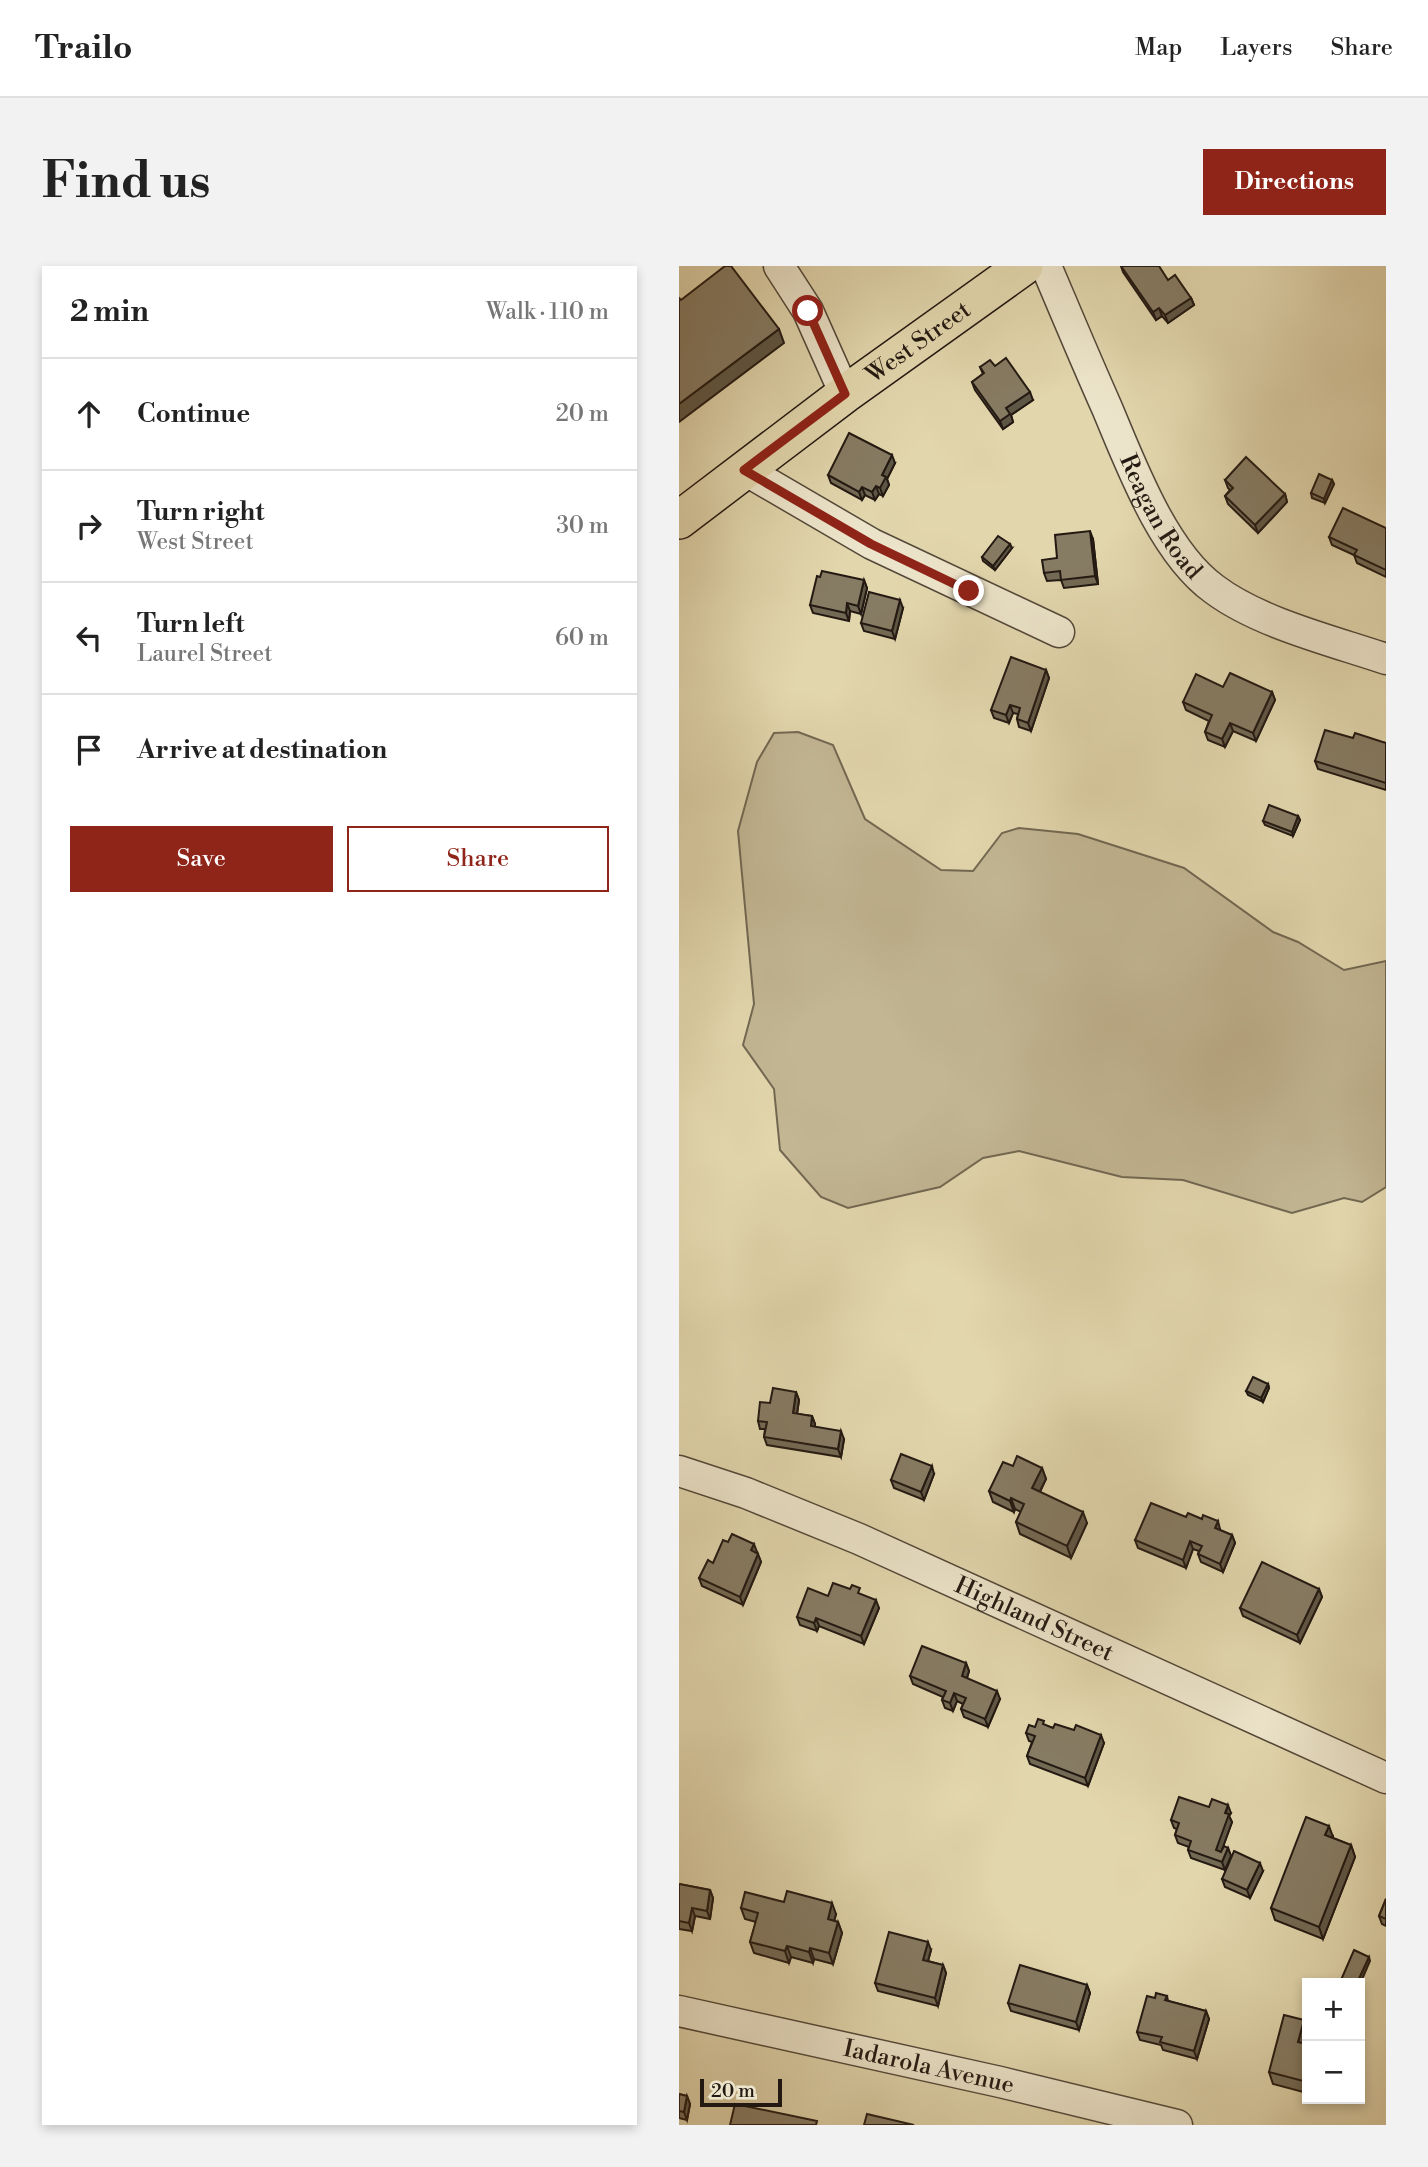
<!DOCTYPE html>
<html lang="en">
<head>
<meta charset="utf-8">
<style>
  body { margin:0; font-family:"Libre Bodoni",serif; background:#f2f2f2; color:#222 }
  .controls { position:absolute; right:21px; bottom:21px; display:grid; overflow:hidden; border-radius:0px; box-shadow:0 4px 10px #0003 }
  .controls button { width:63px; height:63px; display:grid; place-items:center; padding:0; border:0; border-bottom:2px solid #e0e0e0; background:#fff; color:#222; font:35px sans-serif }
  .scale { position:absolute; left:21px; bottom:18px; width:82px; box-sizing:border-box; padding-left:7px; border:4px solid #231912; border-top:0; font-size:19px; line-height:24px; white-space:nowrap; color:#231912; -webkit-text-stroke:5px #ece4ca; paint-order:stroke }
  .stop { position:absolute; width:21px; height:21px; margin:-16px; border:5px solid #8f2418; border-radius:50%; background:#fff }
  .stop.end { background:#8f2418; border-color:#fff; box-shadow:0 2px 7px #0008 }
  .list { margin:0; padding:0; list-style:none }
  h2 { display:flex; justify-content:space-between; align-items:center; height:91px; margin:0; padding:0 28px; font-size:30px }
  h2 small { font-size:23px; font-weight:400; color:#767676 }
  .list li { display:grid; grid-template-columns:46px 1fr auto; gap:21px; align-items:center; box-sizing:border-box; height:112px; padding:0 28px; border-top:2px solid #e0e0e0 }
  .list b { display:block; font-size:26px; white-space:nowrap }
  .list p { margin:0; font-size:23px; white-space:nowrap; color:#767676 }
  .list em { font-size:23px; font-style:normal; color:#767676 }
  .actions { display:flex; gap:14px; padding:21px 28px }
  .actions a { flex:1; padding:16px 0; border:2px solid #8f2418; border-radius:0px; text-align:center; font-size:24px; color:#8f2418 }
  .actions .main { background:#8f2418; color:#fff }
  .icon { flex:none; width:38px; height:38px; fill:none; stroke:currentColor; stroke-width:2; stroke-linecap:round; stroke-linejoin:round }
  .map { position:relative; flex:none; width:707px; height:1859px; overflow:hidden; border-radius:0px }
  header { display:flex; align-items:center; gap:42px; box-sizing:border-box; height:98px; padding:0 35px; background:#fff; border-bottom:2px solid #e0e0e0 }
  header strong { font-size:33px }
  nav { display:flex; gap:38px; margin-inline-start:auto; font-size:24px }
  .intro { display:flex; align-items:center; justify-content:space-between; box-sizing:border-box; height:168px; padding:0 42px }
  h1 { margin:0; font-size:49px }
  .button { padding:18px 32px; border-radius:0px; background:#8f2418; color:#fff; font-size:24px; font-weight:700 }
  main { display:flex; gap:42px; padding:0 42px }
  aside { flex:1; background:#fff; border-radius:0px; box-shadow:0 4px 10px #0003 }
  .map>svg:first-child { display:block }
  .green { fill:#c2b693; stroke:#726852; stroke-width:2 }
  .lines { fill:none; stroke-linecap:round; stroke-linejoin:round }
  .minor-casing { stroke:#534839; stroke-width:33 }
  .major-casing { stroke:#231912; stroke-width:40 }
  .minor { stroke:#ece4ca; stroke-width:30 }
  .major { stroke:#e2d6ad; stroke-width:37 }
  .wall { fill:#736a55; stroke:#231912; stroke-width:2 }
  .shaded-wall { fill:#5e5645; stroke:#231912; stroke-width:2 }
  .building { fill:#867b63; stroke:#231912; stroke-width:2 }
  .route { stroke:#8f2418; stroke-width:9 }
  .labels { text-anchor:middle; stroke-width:5; stroke-linejoin:round; paint-order:stroke }
  .street-label { font-size:24px; fill:#231912; stroke:#ece4ca }
</style>
</head>
<body>
<header>
<strong>Trailo</strong>
<nav><a>Map</a><a>Layers</a><a>Share</a></nav>
</header>
<div class="intro"><h1>Find us</h1><a class="button">Directions</a></div>
<main>
<aside>
<h2>2 min<small>Walk · 110 m</small></h2>
<ul class="list">
<li><svg class="icon" aria-label="ahead" viewBox="0 0 24 24"><path d="M12 20V5M6 11l6-6 6 6"/></svg><div><b>Continue</b></div><em>20 m</em></li>
<li><svg class="icon" aria-label="right" viewBox="0 0 24 24"><path d="M7 20v-9h11M14 6l5 5-5 5"/></svg><div><b>Turn right</b><p>West Street</p></div><em>30 m</em></li>
<li><svg class="icon" aria-label="left" viewBox="0 0 24 24"><path d="M17 20v-9H6M10 6l-5 5 5 5"/></svg><div><b>Turn left</b><p>Laurel Street</p></div><em>60 m</em></li>
<li><svg class="icon" aria-label="arrive" viewBox="0 0 24 24"><path d="M6 21V4h12l-3 4 3 4H6"/></svg><div><b>Arrive at destination</b></div></li>
</ul>
<div class="actions"><a class="main">Save</a><a>Share</a></div>
</aside>
<div class="map">
<svg width="707" height="1859" viewBox="0 0 707 1859">
  <rect width="100%" height="100%" fill="#e2d6ad"/>
  <filter id="stains"><feTurbulence type="fractalNoise" baseFrequency=".00286" numOctaves="4"/><feColorMatrix values="0 0 0 0 .2 0 0 0 0 .09 0 0 0 0 .02 0 0 0 .5 -.17"/></filter>
  <radialGradient id="worn" r=".72"><stop offset=".6" stop-color="#630" stop-opacity="0"/><stop offset="1" stop-color="#630" stop-opacity=".3"/></radialGradient>
  <path class="green" d="M 119,466 L 154,479 L 186,553 L 262,604 L 294,605 L 323,567 L 340,562 L 399,568 L 505,602 L 594,666 L 619,676 L 665,704 L 707,695 L 707,921 L 683,936 L 665,932 L 613,947 L 504,914 L 443,911 L 340,885 L 304,892 L 261,921 L 169,942 L 142,931 L 101,884 L 95,823 L 64,779 L 75,738 L 59,565 L 78,496 L 95,467 Z"/>
  <g class="lines">
    <defs>
      <g id="minor">
        <path d="M 100,0 L 129,45 L 166,128"/>
        <path id="s1" d="M 367,0 C 387,47 407,95 428,142 C 452,199 484,286 535,323 C 580,357 654,375 707,393"/>
        <path d="M 66,204 L 193,278 L 380,366"/>
        <path id="s2" d="M 0,1205 L 67,1227 L 180,1273 L 707,1512"/>
        <path id="s3" d="M 0,1745 L 321,1816 L 498,1859"/>
      </g>
      <g id="major">
        <path id="s4" d="M 0,254 L 166,128 L 345,0"/>
      </g>
    </defs>
    <use href="#minor" class="minor-casing"/>
    <use href="#major" class="major-casing"/>
    <use href="#minor" class="minor"/>
    <use href="#major" class="major"/>
  </g>
  <g class="wall">
    <path d="M 442,0 L 489,14 L 512,32 L 515,39 L 489,57 L 483,50 L 477,54 L 444,6 Z"/>
    <path d="M 316,100 L 354,134 L 332,149 L 334,156 L 324,163 L 296,124 L 293,116 L 304,108 L 301,101 Z"/>
    <path d="M 216,197 L 208,213 L 210,219 L 204,230 L 200,228 L 196,234 L 186,229 L 183,234 L 152,217 L 149,209 Z"/>
    <path d="M 546,214 L 606,228 L 608,236 L 579,267 L 549,238 L 546,230 L 551,224 L 549,222 Z"/>
    <path d="M 653,214 L 655,218 L 646,237 L 633,232 L 632,227 Z"/>
    <path d="M 707,262 L 707,311 L 678,297 L 675,289 L 653,279 L 650,271 Z"/>
    <path d="M 414,273 L 419,318 L 385,322 L 382,314 L 368,315 L 365,307 L 378,292 Z"/>
    <path d="M 333,282 L 316,304 L 304,295 L 303,291 Z"/>
    <path d="M 185,314 L 188,322 L 182,348 L 171,345 L 170,355 L 134,347 L 131,339 Z"/>
    <path d="M 224,342 L 216,373 L 185,365 L 182,357 Z"/>
    <path d="M 367,404 L 370,412 L 352,465 L 340,461 L 338,453 L 339,448 L 334,447 L 330,457 L 315,452 L 312,444 Z"/>
    <path d="M 544,421 L 593,426 L 596,434 L 577,475 L 554,465 L 546,481 L 529,474 L 526,466 L 530,455 L 507,444 L 504,436 Z"/>
    <path d="M 674,472 L 707,477 L 707,524 L 639,503 L 636,495 Z"/>
    <path d="M 619,550 L 621,554 L 614,570 L 586,559 L 584,555 Z"/>
    <path d="M 589,1118 L 590,1122 L 584,1136 L 569,1129 L 567,1125 Z"/>
    <path d="M 117,1126 L 120,1134 L 118,1148 L 133,1150 L 136,1158 L 136,1161 L 165,1173 L 162,1191 L 88,1179 L 85,1171 L 86,1163 L 81,1163 L 79,1155 Z"/>
    <path d="M 334,1200 L 363,1202 L 367,1213 L 361,1226 L 408,1257 L 392,1292 L 341,1268 L 337,1256 L 342,1246 L 336,1243 L 335,1246 L 314,1236 L 310,1225 Z"/>
    <path d="M 255,1208 L 245,1234 L 215,1222 L 212,1214 Z"/>
    <path d="M 507,1251 L 541,1263 L 541,1264 L 553,1269 L 556,1277 L 544,1306 L 522,1296 L 519,1288 L 520,1285 L 514,1283 L 507,1302 L 459,1282 L 456,1274 Z"/>
    <path d="M 78,1286 L 82,1296 L 64,1339 L 23,1320 L 20,1312 L 34,1297 Z"/>
    <path d="M 640,1323 L 643,1331 L 621,1377 L 564,1350 L 561,1342 Z"/>
    <path d="M 183,1329 L 200,1342 L 185,1378 L 140,1360 L 138,1365 L 121,1359 L 118,1351 Z"/>
    <path d="M 287,1397 L 290,1405 L 288,1412 L 321,1433 L 309,1461 L 285,1451 L 282,1443 L 284,1438 L 278,1435 L 274,1445 L 266,1442 L 263,1434 L 264,1431 L 234,1418 L 231,1410 Z"/>
    <path d="M 367,1460 L 425,1477 L 409,1520 L 351,1498 L 348,1490 L 353,1476 L 350,1475 L 347,1467 L 356,1461 Z"/>
    <path d="M 530,1541 L 552,1547 L 550,1550 L 553,1556 L 542,1586 L 549,1582 L 552,1590 L 546,1604 L 512,1592 L 509,1584 L 510,1581 L 499,1577 L 496,1569 L 498,1563 L 495,1562 L 492,1554 Z"/>
    <path d="M 654,1571 L 654,1572 L 672,1579 L 676,1591 L 644,1673 L 596,1654 L 592,1642 Z"/>
    <path d="M 584,1605 L 571,1632 L 546,1621 L 543,1613 Z"/>
    <path d="M 0,1618 L 31,1624 L 34,1632 L 31,1653 L 16,1650 L 13,1665 L 0,1663 Z"/>
    <path d="M 707,1633 L 707,1660 L 703,1658 L 700,1650 Z"/>
    <path d="M 105,1636 L 157,1648 L 155,1655 L 159,1656 L 163,1667 L 154,1698 L 135,1693 L 134,1697 L 112,1691 L 110,1697 L 75,1687 L 71,1676 L 77,1656 L 66,1653 L 62,1642 Z"/>
    <path d="M 252,1684 L 249,1695 L 264,1699 L 267,1707 L 259,1740 L 199,1725 L 196,1717 Z"/>
    <path d="M 408,1719 L 411,1727 L 400,1764 L 332,1745 L 329,1737 Z"/>
    <path d="M 488,1730 L 489,1735 L 527,1745 L 530,1753 L 518,1793 L 484,1784 L 482,1779 L 461,1774 L 458,1766 L 476,1732 Z"/>
    <path d="M 628,1763 L 626,1777 L 628,1778 L 628,1827 L 594,1818 L 590,1806 Z"/>
    <path d="M 0,1828 L 8,1830 L 11,1838 L 8,1854 L 0,1852 Z"/>
  </g>
  <g class="shaded-wall">
    <path d="M 512,32 L 515,39 L 489,57 L 486,49 Z"/>
    <path d="M 480,42 L 483,50 L 477,54 L 474,46 Z"/>
    <path d="M 100,63 L 105,77 L 0,156 L 0,138 Z"/>
    <path d="M 351,126 L 354,134 L 332,149 L 334,156 L 324,163 L 321,155 L 327,142 Z"/>
    <path d="M 213,189 L 216,197 L 208,213 L 210,219 L 204,230 L 201,222 L 203,209 Z"/>
    <path d="M 653,214 L 655,218 L 646,237 L 645,233 Z"/>
    <path d="M 197,220 L 200,228 L 196,234 L 193,226 Z"/>
    <path d="M 183,221 L 186,229 L 183,234 L 180,226 Z"/>
    <path d="M 606,228 L 608,236 L 579,267 L 576,259 Z"/>
    <path d="M 411,265 L 414,273 L 419,318 L 416,310 Z"/>
    <path d="M 331,278 L 333,282 L 316,304 L 314,300 Z"/>
    <path d="M 185,314 L 188,322 L 182,348 L 179,340 Z"/>
    <path d="M 221,334 L 224,342 L 216,373 L 213,365 Z"/>
    <path d="M 168,337 L 171,345 L 170,355 L 167,347 Z"/>
    <path d="M 367,404 L 370,412 L 352,465 L 349,457 Z"/>
    <path d="M 593,426 L 596,434 L 577,475 L 574,467 Z"/>
    <path d="M 331,439 L 334,447 L 330,457 L 327,449 Z"/>
    <path d="M 551,457 L 554,465 L 546,481 L 543,473 Z"/>
    <path d="M 619,550 L 621,554 L 614,570 L 613,566 Z"/>
    <path d="M 589,1118 L 590,1122 L 584,1136 L 582,1132 Z"/>
    <path d="M 117,1126 L 120,1134 L 117,1155 L 114,1147 Z"/>
    <path d="M 133,1150 L 136,1158 L 134,1168 L 132,1160 Z"/>
    <path d="M 162,1165 L 165,1173 L 162,1191 L 159,1183 Z"/>
    <path d="M 253,1200 L 255,1208 L 245,1234 L 242,1226 Z"/>
    <path d="M 363,1202 L 367,1213 L 357,1233 L 353,1222 Z"/>
    <path d="M 332,1232 L 336,1243 L 335,1246 L 331,1235 Z"/>
    <path d="M 404,1246 L 408,1257 L 392,1292 L 388,1280 Z"/>
    <path d="M 539,1255 L 541,1263 L 539,1270 L 536,1262 Z"/>
    <path d="M 553,1269 L 556,1277 L 544,1306 L 541,1298 Z"/>
    <path d="M 511,1275 L 514,1283 L 507,1302 L 504,1294 Z"/>
    <path d="M 75,1278 L 78,1286 L 75,1292 L 72,1284 Z"/>
    <path d="M 79,1288 L 82,1296 L 64,1339 L 61,1331 Z"/>
    <path d="M 640,1323 L 643,1331 L 621,1377 L 618,1369 Z"/>
    <path d="M 197,1334 L 200,1342 L 185,1378 L 182,1370 Z"/>
    <path d="M 137,1352 L 140,1360 L 138,1365 L 135,1357 Z"/>
    <path d="M 287,1397 L 290,1405 L 286,1418 L 283,1410 Z"/>
    <path d="M 318,1425 L 321,1433 L 309,1461 L 306,1453 Z"/>
    <path d="M 275,1427 L 278,1435 L 274,1445 L 271,1437 Z"/>
    <path d="M 422,1469 L 425,1477 L 409,1520 L 406,1512 Z"/>
    <path d="M 549,1539 L 552,1547 L 550,1550 L 553,1556 L 540,1592 L 537,1584 Z"/>
    <path d="M 650,1560 L 654,1571 L 650,1581 L 646,1569 Z"/>
    <path d="M 672,1579 L 676,1591 L 644,1673 L 640,1661 Z"/>
    <path d="M 549,1582 L 552,1590 L 546,1604 L 543,1596 Z"/>
    <path d="M 581,1597 L 584,1605 L 571,1632 L 568,1624 Z"/>
    <path d="M 31,1624 L 34,1632 L 31,1653 L 28,1645 Z"/>
    <path d="M 153,1637 L 157,1648 L 153,1664 L 149,1653 Z"/>
    <path d="M 13,1642 L 16,1650 L 13,1665 L 10,1657 Z"/>
    <path d="M 159,1656 L 163,1667 L 154,1698 L 150,1687 Z"/>
    <path d="M 249,1676 L 252,1684 L 247,1702 L 244,1694 Z"/>
    <path d="M 108,1680 L 112,1691 L 110,1697 L 106,1685 Z"/>
    <path d="M 131,1682 L 135,1693 L 134,1697 L 130,1686 Z"/>
    <path d="M 690,1691 L 691,1695 L 681,1718 L 681,1717 L 678,1717 Z"/>
    <path d="M 264,1699 L 267,1707 L 259,1740 L 256,1732 Z"/>
    <path d="M 408,1719 L 411,1727 L 400,1764 L 397,1756 Z"/>
    <path d="M 527,1745 L 530,1753 L 518,1793 L 515,1785 Z"/>
    <path d="M 625,1754 L 628,1763 L 628,1768 L 623,1787 L 619,1776 Z"/>
    <path d="M 8,1830 L 11,1838 L 8,1854 L 5,1846 Z"/>
  </g>
  <g class="building">
    <path d="M 46,0 L 52,0 L 100,63 L 0,138 L 0,32 L 2,34 Z"/>
    <path d="M 442,0 L 480,0 L 489,14 L 496,9 L 512,32 L 486,49 L 480,42 L 474,46 Z"/>
    <path d="M 327,92 L 351,126 L 327,142 L 331,148 L 321,155 L 293,116 L 305,107 L 301,101 L 311,94 L 316,100 Z"/>
    <path d="M 170,167 L 213,189 L 203,209 L 207,211 L 201,222 L 197,220 L 193,226 L 183,221 L 180,226 L 149,209 Z"/>
    <path d="M 567,191 L 606,228 L 576,259 L 546,230 L 554,222 L 546,214 Z"/>
    <path d="M 640,208 L 653,214 L 645,233 L 632,227 Z"/>
    <path d="M 664,242 L 707,262 L 707,304 L 675,289 L 678,284 L 650,271 Z"/>
    <path d="M 411,265 L 416,310 L 382,314 L 381,305 L 365,307 L 363,294 L 378,292 L 376,269 Z"/>
    <path d="M 319,270 L 331,278 L 314,300 L 303,291 Z"/>
    <path d="M 143,305 L 185,314 L 179,340 L 168,337 L 167,347 L 131,339 L 138,310 L 141,311 Z"/>
    <path d="M 190,326 L 221,334 L 213,365 L 182,357 Z"/>
    <path d="M 332,391 L 367,404 L 349,457 L 338,453 L 341,442 L 331,439 L 327,449 L 312,444 Z"/>
    <path d="M 551,407 L 593,426 L 574,467 L 551,457 L 543,473 L 526,466 L 533,449 L 504,436 L 517,408 L 544,421 Z"/>
    <path d="M 646,464 L 674,472 L 676,467 L 707,477 L 707,517 L 636,495 Z"/>
    <path d="M 590,539 L 619,550 L 613,566 L 584,555 Z"/>
    <path d="M 574,1111 L 589,1118 L 582,1132 L 567,1125 Z"/>
    <path d="M 94,1122 L 117,1126 L 114,1147 L 133,1150 L 132,1160 L 162,1165 L 159,1183 L 85,1171 L 88,1156 L 79,1155 L 81,1136 L 91,1137 Z"/>
    <path d="M 222,1188 L 253,1200 L 242,1226 L 212,1214 Z"/>
    <path d="M 338,1190 L 363,1202 L 353,1222 L 404,1246 L 388,1280 L 337,1256 L 345,1238 L 332,1232 L 331,1235 L 310,1225 L 324,1196 L 334,1200 Z"/>
    <path d="M 472,1237 L 507,1251 L 509,1247 L 523,1253 L 524,1249 L 539,1255 L 536,1262 L 553,1269 L 541,1298 L 519,1288 L 523,1280 L 511,1275 L 504,1294 L 456,1274 Z"/>
    <path d="M 53,1268 L 75,1278 L 72,1284 L 79,1288 L 61,1331 L 20,1312 L 29,1294 L 34,1297 L 44,1274 L 49,1276 Z"/>
    <path d="M 583,1296 L 640,1323 L 618,1369 L 561,1342 Z"/>
    <path d="M 154,1317 L 171,1323 L 173,1319 L 181,1322 L 179,1327 L 197,1334 L 182,1370 L 137,1352 L 135,1357 L 118,1351 L 129,1322 L 149,1330 Z"/>
    <path d="M 243,1380 L 287,1397 L 283,1410 L 318,1425 L 306,1453 L 282,1443 L 287,1432 L 275,1427 L 271,1437 L 263,1434 L 267,1425 L 231,1410 Z"/>
    <path d="M 359,1453 L 365,1455 L 364,1458 L 374,1462 L 376,1458 L 395,1464 L 397,1459 L 422,1469 L 406,1512 L 348,1490 L 356,1470 L 347,1467 L 350,1459 L 356,1461 Z"/>
    <path d="M 500,1531 L 530,1541 L 533,1533 L 549,1539 L 546,1547 L 550,1548 L 537,1584 L 542,1586 L 545,1580 L 549,1582 L 543,1596 L 509,1584 L 512,1575 L 496,1569 L 500,1557 L 492,1554 Z"/>
    <path d="M 627,1551 L 650,1560 L 646,1569 L 672,1579 L 640,1661 L 592,1642 Z"/>
    <path d="M 555,1585 L 581,1597 L 568,1624 L 543,1613 Z"/>
    <path d="M 0,1618 L 31,1624 L 28,1645 L 13,1642 L 10,1657 L 0,1655 Z"/>
    <path d="M 108,1625 L 153,1637 L 149,1653 L 159,1656 L 150,1687 L 131,1682 L 130,1686 L 108,1680 L 106,1685 L 71,1676 L 79,1647 L 62,1642 L 66,1626 L 105,1636 Z"/>
    <path d="M 707,1633 L 707,1653 L 700,1650 Z"/>
    <path d="M 210,1666 L 249,1676 L 244,1694 L 264,1699 L 256,1732 L 196,1717 Z"/>
    <path d="M 675,1684 L 690,1691 L 678,1717 L 670,1717 L 662,1714 Z"/>
    <path d="M 341,1699 L 408,1719 L 397,1756 L 329,1737 Z"/>
    <path d="M 477,1727 L 488,1730 L 486,1734 L 527,1745 L 515,1785 L 481,1776 L 483,1771 L 458,1766 L 468,1730 L 476,1732 Z"/>
    <path d="M 605,1749 L 625,1754 L 619,1776 L 628,1778 L 628,1816 L 590,1806 Z"/>
    <path d="M 0,1828 L 8,1830 L 5,1846 L 0,1845 Z"/>
    <path d="M 56,1838 L 138,1855 L 137,1859 L 51,1859 Z"/>
    <path d="M 188,1848 L 235,1859 L 185,1859 Z"/>
  </g>
  <g class="lines">
    <path class="route" d="M 129,45 L 166,128 L 65,204 L 192,278 L 290,325"/>
  </g>
  <g class="labels">
    <g class="street-label">
      <text dy="8" stroke="none"><textPath href="#s4" startOffset="298">West Street</textPath></text>
      <text dy="8" stroke="none"><textPath href="#s1" startOffset="276">Reagan Road</textPath></text>
      <text dy="8" stroke="none"><textPath href="#s2" startOffset="385">Highland Street</textPath></text>
      <text dy="8" stroke="none"><textPath href="#s3" startOffset="256">Iadarola Avenue</textPath></text>
    </g>
  </g>
  <rect width="100%" height="100%" filter="url(#stains)"/>
  <rect width="100%" height="100%" fill="url(#worn)"/>
</svg>
<div class="controls">
<button>+</button>
<button>−</button>
</div>
<div class="scale">20 m</div>
<div class="stop" style="left:129px;top:45px"></div>
<div class="stop end" style="left:290px;top:325px"></div>
</div>
</main>
</body>
</html>
